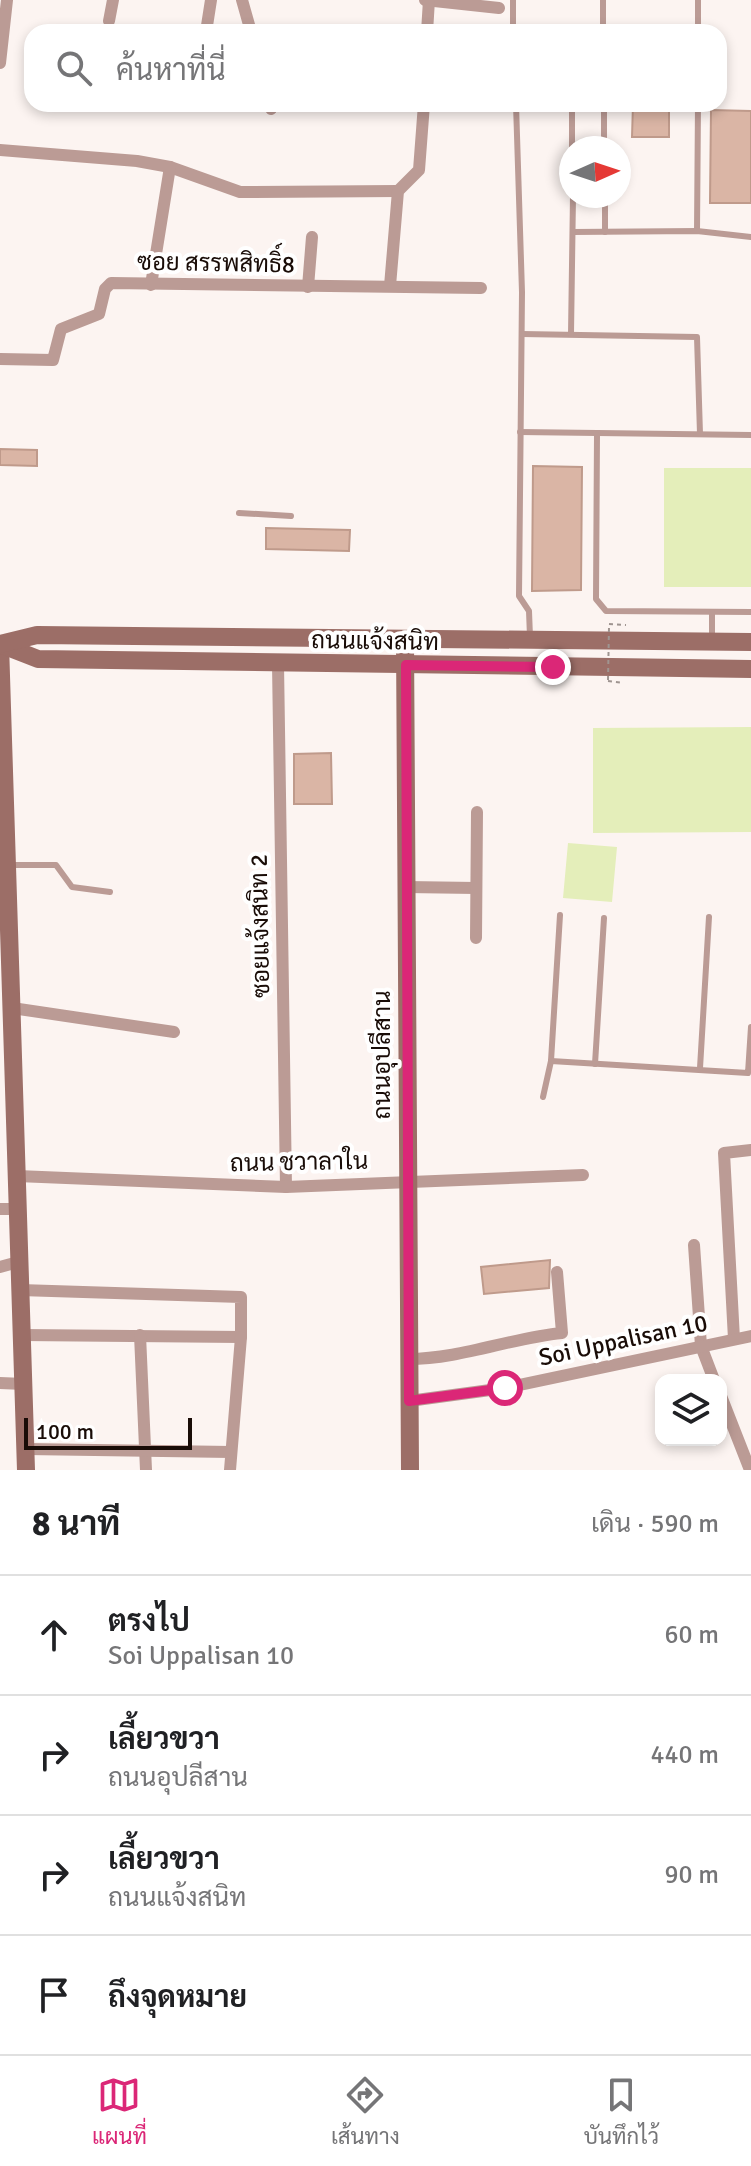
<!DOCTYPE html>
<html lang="th">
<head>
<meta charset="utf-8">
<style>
  body { margin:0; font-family:Signika,Sarabun,sans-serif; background:#f2f2f2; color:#202124 }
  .controls { position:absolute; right:24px; bottom:24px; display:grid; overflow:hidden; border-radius:16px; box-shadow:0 4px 12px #0003 }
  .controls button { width:72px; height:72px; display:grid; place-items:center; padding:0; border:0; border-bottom:2px solid #e0e0e0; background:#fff; color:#202124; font:40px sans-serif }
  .compass { position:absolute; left:559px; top:136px; width:72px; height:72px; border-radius:50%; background:#fff; box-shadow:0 4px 12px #0003; rotate:87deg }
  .scale { position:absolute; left:24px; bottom:20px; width:168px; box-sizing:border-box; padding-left:8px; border:4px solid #190c07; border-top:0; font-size:22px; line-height:28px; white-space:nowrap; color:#190c07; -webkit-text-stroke:6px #fff; paint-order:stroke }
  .stop { position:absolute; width:24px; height:24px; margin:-18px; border:6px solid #db2777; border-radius:50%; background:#fff }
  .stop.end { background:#db2777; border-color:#fff; box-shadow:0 2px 8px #0008 }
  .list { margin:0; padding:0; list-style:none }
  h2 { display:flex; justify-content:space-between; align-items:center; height:104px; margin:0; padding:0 32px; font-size:34px }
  h2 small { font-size:26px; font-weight:400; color:#757577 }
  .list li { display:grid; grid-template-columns:52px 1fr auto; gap:24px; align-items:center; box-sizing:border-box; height:120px; padding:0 32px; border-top:2px solid #e0e0e0 }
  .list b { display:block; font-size:30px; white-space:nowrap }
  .list p { margin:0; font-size:26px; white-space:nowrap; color:#757577 }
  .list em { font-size:26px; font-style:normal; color:#757577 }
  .icon { flex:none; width:44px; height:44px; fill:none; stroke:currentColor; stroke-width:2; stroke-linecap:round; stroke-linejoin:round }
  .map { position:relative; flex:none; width:751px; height:1470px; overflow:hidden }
  .search { position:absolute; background:#fff; box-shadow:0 4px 12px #0003; left:24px; right:24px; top:24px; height:88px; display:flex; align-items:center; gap:20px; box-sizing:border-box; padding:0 28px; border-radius:24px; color:#757577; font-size:30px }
  .sheet { height:584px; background:#fff }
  nav { display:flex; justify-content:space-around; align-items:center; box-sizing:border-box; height:112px; border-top:2px solid #e0e0e0; background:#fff; font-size:22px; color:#757577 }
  nav a { display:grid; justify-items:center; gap:4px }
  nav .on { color:#db2777 }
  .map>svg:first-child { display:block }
  .park { fill:#e4eeba }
  .building { fill:#dab5a5; stroke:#bf9a8b; stroke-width:2 }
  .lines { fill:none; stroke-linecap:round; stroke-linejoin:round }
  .path { stroke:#9f9591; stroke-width:2; stroke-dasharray:4 4; stroke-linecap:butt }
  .lane { stroke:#bb9b95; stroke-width:6 }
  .street { stroke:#bb9b95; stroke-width:12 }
  .secondary { stroke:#9c6e67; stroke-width:18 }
  .path-bridge { stroke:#9f9591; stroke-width:2; stroke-dasharray:4 4; stroke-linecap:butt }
  .route { stroke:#db2777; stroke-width:10 }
  .labels { text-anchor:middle; stroke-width:8; stroke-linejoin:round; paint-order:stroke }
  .street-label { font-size:24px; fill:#190c07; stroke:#fff }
</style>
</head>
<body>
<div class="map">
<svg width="751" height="1470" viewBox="0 0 751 1470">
  <rect width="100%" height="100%" fill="#fcf4f1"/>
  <g class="park">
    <rect x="664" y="468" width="87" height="119"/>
    <path d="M 751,727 L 751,832 L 593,833 L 593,728 Z"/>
    <path d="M 568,843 L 617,847 L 612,902 L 563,898 Z"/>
  </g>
  <g class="building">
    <path d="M 633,104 L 669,104 L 669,137 L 632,137 Z"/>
    <path d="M 711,110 L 751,111 L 751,203 L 710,203 Z"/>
    <path d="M 0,449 L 37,450 L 37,466 L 0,465 Z"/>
    <path d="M 533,466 L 582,467 L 581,590 L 532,591 Z"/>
    <path d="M 266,528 L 350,530 L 349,551 L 266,549 Z"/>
    <path d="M 331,753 L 332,804 L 294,804 L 294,754 Z"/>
    <path d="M 550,1260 L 549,1288 L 484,1294 L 481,1267 Z"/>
  </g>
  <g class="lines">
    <g class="path">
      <path d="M 609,624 L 626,625"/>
      <path d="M 608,681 L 623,683"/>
    </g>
    <g class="lane">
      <path d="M 603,0 L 603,32"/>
      <path d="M 513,32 L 513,0"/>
      <path d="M 698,32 L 698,0"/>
      <path d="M 516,104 L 522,292 L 519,596 L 529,611 L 530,637"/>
      <path d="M 572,104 L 572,148"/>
      <path d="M 604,104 L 604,148"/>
      <path d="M 605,196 L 605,232"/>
      <path d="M 697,231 L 698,104"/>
      <path d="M 573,232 L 697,231 L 751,237"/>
      <path d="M 522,334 L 697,337 L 700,434"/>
      <path d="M 571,334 L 573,196"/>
      <path d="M 520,432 L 751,435"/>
      <path d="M 597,435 L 596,599 L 606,611 L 751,612"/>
      <path d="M 239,513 L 291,516"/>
      <path d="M 712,612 L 712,640"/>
      <path d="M 9,865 L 56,865 L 72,887 L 110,892"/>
      <path d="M 551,1061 L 748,1073 L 751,1027"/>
      <path d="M 595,1064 L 604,918"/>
      <path d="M 700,1068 L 709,917"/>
      <path d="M 543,1097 L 551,1061 L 560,915"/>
    </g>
    <g class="street">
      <path d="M 242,0 L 251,32"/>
      <path d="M 425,0 L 499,8"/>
      <path d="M 109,21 L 113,0"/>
      <path d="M 206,32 L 211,0"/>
      <path d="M 427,32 L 429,0"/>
      <path d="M 0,63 L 7,0"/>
      <path d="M 270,104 L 271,109"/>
      <path d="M 0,150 L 137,161 L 170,167 L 240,192 L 398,191"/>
      <path d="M 151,285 L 170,167"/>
      <path d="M 390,286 L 398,191 L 419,170 L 424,104"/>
      <path d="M 308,287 L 312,237"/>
      <path d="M 0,359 L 53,360 L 61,329 L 99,314 L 105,289 L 111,283 L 481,288"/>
      <path d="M 278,664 L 286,1187"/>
      <path d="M 406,887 L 476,888"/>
      <path d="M 476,938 L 477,812"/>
      <path d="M 12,1008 L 174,1032"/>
      <path d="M 17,1176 L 286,1187 L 583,1175"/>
      <path d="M 0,1209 L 17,1209"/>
      <path d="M 694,1245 L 701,1346 L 714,1380"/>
      <path d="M 0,1267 L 18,1262"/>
      <path d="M 20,1290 L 241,1297 L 241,1337 L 22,1335"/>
      <path d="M 140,1335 L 146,1470"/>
      <path d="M 734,1339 L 724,1153 L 751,1150"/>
      <path d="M 408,1359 C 461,1359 510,1338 562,1333 L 557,1272"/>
      <path d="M 0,1383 L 24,1384"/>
      <path d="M 721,1396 L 750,1470"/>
      <path d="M 409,1401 L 505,1388 L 751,1336"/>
      <path d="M 26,1449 L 231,1452"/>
      <path d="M 230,1470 L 241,1337"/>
    </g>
    <g class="secondary">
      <path d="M 405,639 L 410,1470"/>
      <path d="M 0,644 L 26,1470"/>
      <path d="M 0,644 L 38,659 L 751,669"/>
      <path d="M 0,644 L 37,635 L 751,642"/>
    </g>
    <path class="path-bridge" d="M 608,680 L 609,627"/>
  </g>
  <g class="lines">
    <path class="route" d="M 505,1388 L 409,1401 L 406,665 L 553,667"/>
  </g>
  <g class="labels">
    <g class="street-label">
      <text transform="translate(216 263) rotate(1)" y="8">ซอย สรรพสิทธิ์8</text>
      <text transform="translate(375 641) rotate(1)" y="8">ถนนแจ้งสนิท</text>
      <text transform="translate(260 926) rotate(-91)" y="8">ซอยแจ้งสนิท 2</text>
      <text transform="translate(382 1055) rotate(-90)" y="8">ถนนอุปลีสาน</text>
      <text transform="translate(299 1162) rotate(-1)" y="8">ถนน ชวาลาใน</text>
      <text transform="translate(623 1340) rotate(-12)" y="8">Soi Uppalisan 10</text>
    </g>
  </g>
</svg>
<div class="controls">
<button><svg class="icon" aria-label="layers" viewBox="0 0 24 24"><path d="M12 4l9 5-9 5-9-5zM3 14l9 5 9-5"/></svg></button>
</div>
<svg class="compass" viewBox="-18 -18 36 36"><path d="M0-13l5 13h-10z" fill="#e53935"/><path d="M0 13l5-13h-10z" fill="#757577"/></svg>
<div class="scale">100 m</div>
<div class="stop" style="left:505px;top:1388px"></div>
<div class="stop end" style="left:553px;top:667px"></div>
<div class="search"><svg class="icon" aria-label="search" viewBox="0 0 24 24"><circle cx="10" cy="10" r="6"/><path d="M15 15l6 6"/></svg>ค้นหาที่นี่</div>
</div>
<section class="sheet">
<h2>8 นาที<small>เดิน · 590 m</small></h2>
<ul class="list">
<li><svg class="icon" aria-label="ahead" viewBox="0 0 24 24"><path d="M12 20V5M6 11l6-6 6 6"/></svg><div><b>ตรงไป</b><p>Soi Uppalisan 10</p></div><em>60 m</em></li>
<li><svg class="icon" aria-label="right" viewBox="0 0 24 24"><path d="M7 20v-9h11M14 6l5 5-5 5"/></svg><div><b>เลี้ยวขวา</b><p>ถนนอุปลีสาน</p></div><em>440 m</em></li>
<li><svg class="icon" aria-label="right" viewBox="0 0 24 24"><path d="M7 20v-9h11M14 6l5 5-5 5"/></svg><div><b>เลี้ยวขวา</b><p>ถนนแจ้งสนิท</p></div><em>90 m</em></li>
<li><svg class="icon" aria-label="arrive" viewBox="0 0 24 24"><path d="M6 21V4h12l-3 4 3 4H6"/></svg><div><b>ถึงจุดหมาย</b></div></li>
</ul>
</section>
<nav>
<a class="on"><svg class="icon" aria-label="map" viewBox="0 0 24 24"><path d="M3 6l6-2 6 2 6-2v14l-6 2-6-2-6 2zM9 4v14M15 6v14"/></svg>แผนที่</a>
<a><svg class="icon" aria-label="directions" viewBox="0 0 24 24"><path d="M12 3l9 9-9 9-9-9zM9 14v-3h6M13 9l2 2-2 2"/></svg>เส้นทาง</a>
<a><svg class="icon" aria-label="saved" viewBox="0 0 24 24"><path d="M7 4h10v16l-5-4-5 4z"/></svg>บันทึกไว้</a>
</nav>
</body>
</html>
